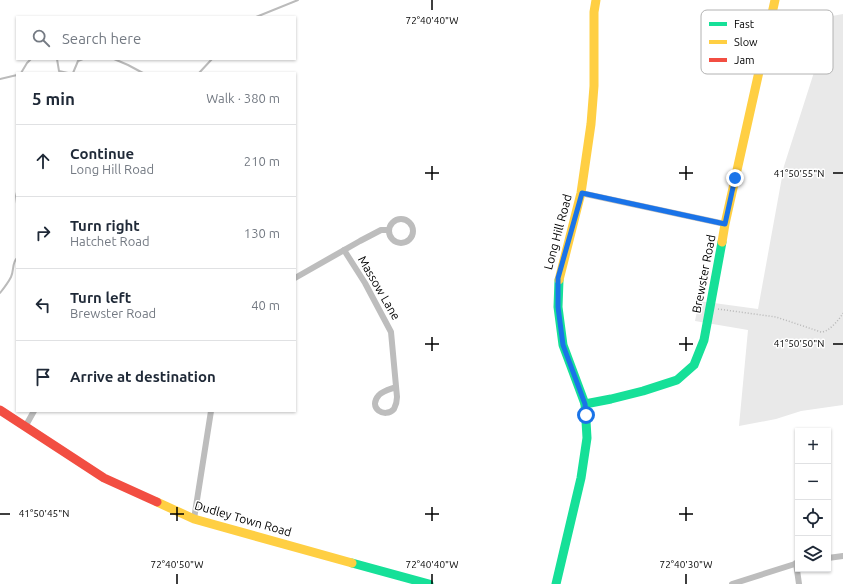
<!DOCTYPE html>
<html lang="en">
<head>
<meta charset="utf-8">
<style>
  body { margin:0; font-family:Ubuntu,sans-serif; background:#f2f2f3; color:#1f2937 }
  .controls { position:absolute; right:12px; bottom:12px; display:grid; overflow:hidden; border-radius:0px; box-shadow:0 1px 3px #0004 }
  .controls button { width:36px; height:36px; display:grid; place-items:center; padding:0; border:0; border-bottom:1px solid #e0e1e3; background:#fff; color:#1f2937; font:20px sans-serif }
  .stop { position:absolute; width:12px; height:12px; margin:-9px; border:3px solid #1a73e8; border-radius:50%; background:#fff }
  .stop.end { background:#1a73e8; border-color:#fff; box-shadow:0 1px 4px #0008 }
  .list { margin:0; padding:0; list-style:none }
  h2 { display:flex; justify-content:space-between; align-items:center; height:52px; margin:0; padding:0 16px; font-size:17px }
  h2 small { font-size:13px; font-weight:400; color:#747a83 }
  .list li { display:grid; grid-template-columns:26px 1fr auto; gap:12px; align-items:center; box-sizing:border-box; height:72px; padding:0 16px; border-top:1px solid #e0e1e3 }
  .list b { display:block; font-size:15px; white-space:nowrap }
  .list p { margin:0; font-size:13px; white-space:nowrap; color:#747a83 }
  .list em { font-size:13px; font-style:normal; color:#747a83 }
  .icon { flex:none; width:22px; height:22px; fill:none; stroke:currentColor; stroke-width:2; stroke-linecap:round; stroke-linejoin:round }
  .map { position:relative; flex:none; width:843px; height:584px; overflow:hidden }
  .search { position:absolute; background:#fff; box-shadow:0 1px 3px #0004; left:16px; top:16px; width:280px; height:44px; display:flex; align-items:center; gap:10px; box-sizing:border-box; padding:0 14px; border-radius:0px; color:#747a83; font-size:15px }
  .panel { position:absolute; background:#fff; box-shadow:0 1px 3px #0004; left:16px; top:72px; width:280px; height:340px; border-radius:0px }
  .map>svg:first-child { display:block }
  .green { fill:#e9e9e9 }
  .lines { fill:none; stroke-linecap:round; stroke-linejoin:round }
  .stream { stroke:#bbb; stroke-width:2 }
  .path { stroke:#b8b8b8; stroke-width:1.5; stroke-dasharray:1 2; stroke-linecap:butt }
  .street { stroke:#bdbdbd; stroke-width:6 }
  .fast { stroke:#16e098; stroke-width:9 }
  .slow { stroke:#ffcf43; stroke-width:9 }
  .jam { stroke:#f24e42; stroke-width:9 }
  .route { stroke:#1a73e8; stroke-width:5 }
  .ticks { fill:none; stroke:#000; stroke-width:1.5 }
  .labels { text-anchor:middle; stroke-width:3; stroke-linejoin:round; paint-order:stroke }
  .street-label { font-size:12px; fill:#000; stroke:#fff }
  .key { fill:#fff; stroke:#b2b2b2; stroke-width:1 }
  .key-label { font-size:11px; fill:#000 }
  .ticks-label { font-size:10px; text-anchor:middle; fill:#000; stroke:#fff; stroke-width:3; stroke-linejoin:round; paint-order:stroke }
</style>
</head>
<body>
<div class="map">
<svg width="843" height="584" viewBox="0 0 843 584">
  <rect width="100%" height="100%" fill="#fff"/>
  <path class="green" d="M 843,14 L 843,405 L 801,411 L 776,419 L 739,426 L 748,330 L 695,321 L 699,301 L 758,309 L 784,166 L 832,16 Z"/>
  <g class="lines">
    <g class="stream">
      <path d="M 256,17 L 298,0"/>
      <path d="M 57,59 L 59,71 L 68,73"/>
      <path d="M 114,59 L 128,65 L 143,73"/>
      <path d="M 21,73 L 27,63 L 31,59"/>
      <path d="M 73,73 L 78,61 L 83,59"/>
      <path d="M 199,73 L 212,59"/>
      <path d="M 0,79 L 17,75"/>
      <path d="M 17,192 L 16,196 L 17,204"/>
      <path d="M 0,293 C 4,288 8,283 11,277 C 14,271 12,262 17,258"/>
    </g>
    <path class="path" d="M 718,309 L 776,317 L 821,332 C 829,332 839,320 843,313"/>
    <g class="street">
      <path d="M 581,193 L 725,224"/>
      <circle cx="401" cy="231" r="12"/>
      <path d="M 344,250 L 365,283 L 391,332 L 397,397 C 397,401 396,405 394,409 C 385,419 367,408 379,395 C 383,391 391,389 396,387"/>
      <path d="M 295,278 L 360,241 L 381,230 L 389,230"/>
      <path d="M 25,427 L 34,411"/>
      <path d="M 194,519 L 211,411"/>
      <path d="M 828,558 L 843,556"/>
      <path d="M 796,563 L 799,584"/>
      <path d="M 732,584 L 798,563"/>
    </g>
    <g class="fast">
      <path d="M 585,404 L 611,399 L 643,391 L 677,380 L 694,365 L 704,340 L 722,242"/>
      <path d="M 352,563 L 429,584"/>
      <path d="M 556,584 L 581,478 L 587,438 L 585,404 L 563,345 L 558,307 L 559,280"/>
    </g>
    <g class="slow">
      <path d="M 722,242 L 725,224 L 775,0"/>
      <path d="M 559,280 L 581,193 L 591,124 L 594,86 L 594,12 L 596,0"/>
      <path d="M 157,502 L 194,519 L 352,563"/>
    </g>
    <path class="jam" d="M 0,410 L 104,478 L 157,502"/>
  </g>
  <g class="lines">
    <path class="route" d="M 586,415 L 585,404 L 563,345 L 558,307 L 558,278 L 582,193 L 725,224 L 735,178"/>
  </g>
  <path class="ticks" d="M 432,0 L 432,10M 432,166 L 432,180M 686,166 L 686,180M 425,173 L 439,173M 679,173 L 693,173M 833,173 L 843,173M 432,337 L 432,351M 686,337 L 686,351M 425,344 L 439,344M 679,344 L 693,344M 833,344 L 843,344M 177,507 L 177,521M 432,507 L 432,521M 686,507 L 686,521M 0,514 L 10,514M 170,514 L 184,514M 425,514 L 439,514M 679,514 L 693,514M 177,574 L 177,584M 432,574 L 432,584M 686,574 L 686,584"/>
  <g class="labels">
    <g class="street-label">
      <text transform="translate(558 232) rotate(-75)" y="4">Long Hill Road</text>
      <text transform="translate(704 274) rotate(-79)" y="4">Brewster Road</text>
      <text transform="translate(379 288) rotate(60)" y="4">Massow Lane</text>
      <text transform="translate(243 519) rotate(16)" y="4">Dudley Town Road</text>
    </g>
  </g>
  <rect x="701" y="10" width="132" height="64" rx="6" class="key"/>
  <rect x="709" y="22" width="18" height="4" fill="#16e098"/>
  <rect x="709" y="40" width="18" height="4" fill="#ffcf43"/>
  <rect x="709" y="58" width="18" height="4" fill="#f24e42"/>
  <g class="key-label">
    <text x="734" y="28">Fast</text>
    <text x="734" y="46">Slow</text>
    <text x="734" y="64">Jam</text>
  </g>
  <g class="ticks-label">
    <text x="432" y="24">72°40'40"W</text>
    <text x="799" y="177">41°50'55"N</text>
    <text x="799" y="347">41°50'50"N</text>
    <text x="44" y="517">41°50'45"N</text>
    <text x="177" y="568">72°40'50"W</text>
    <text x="432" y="568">72°40'40"W</text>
    <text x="686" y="568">72°40'30"W</text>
  </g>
</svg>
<div class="controls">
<button>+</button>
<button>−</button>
<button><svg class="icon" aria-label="locate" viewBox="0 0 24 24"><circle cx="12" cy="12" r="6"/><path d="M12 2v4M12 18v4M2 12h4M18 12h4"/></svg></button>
<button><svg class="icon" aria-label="layers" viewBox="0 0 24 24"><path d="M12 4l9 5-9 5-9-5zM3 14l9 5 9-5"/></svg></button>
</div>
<div class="stop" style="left:586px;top:415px"></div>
<div class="stop end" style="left:735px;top:178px"></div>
<div class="search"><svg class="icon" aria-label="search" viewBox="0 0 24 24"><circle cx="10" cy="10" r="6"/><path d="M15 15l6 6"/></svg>Search here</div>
<section class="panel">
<h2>5 min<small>Walk · 380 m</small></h2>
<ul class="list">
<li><svg class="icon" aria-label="ahead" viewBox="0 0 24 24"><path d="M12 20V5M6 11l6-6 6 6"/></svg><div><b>Continue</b><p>Long Hill Road</p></div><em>210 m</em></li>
<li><svg class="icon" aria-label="right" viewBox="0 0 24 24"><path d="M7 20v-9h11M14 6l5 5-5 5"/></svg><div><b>Turn right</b><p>Hatchet Road</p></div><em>130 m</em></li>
<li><svg class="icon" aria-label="left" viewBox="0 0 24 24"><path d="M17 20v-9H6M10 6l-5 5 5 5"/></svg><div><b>Turn left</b><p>Brewster Road</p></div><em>40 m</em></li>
<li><svg class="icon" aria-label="arrive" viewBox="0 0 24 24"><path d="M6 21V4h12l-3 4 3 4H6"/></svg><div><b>Arrive at destination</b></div></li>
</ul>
</section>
</div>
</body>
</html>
